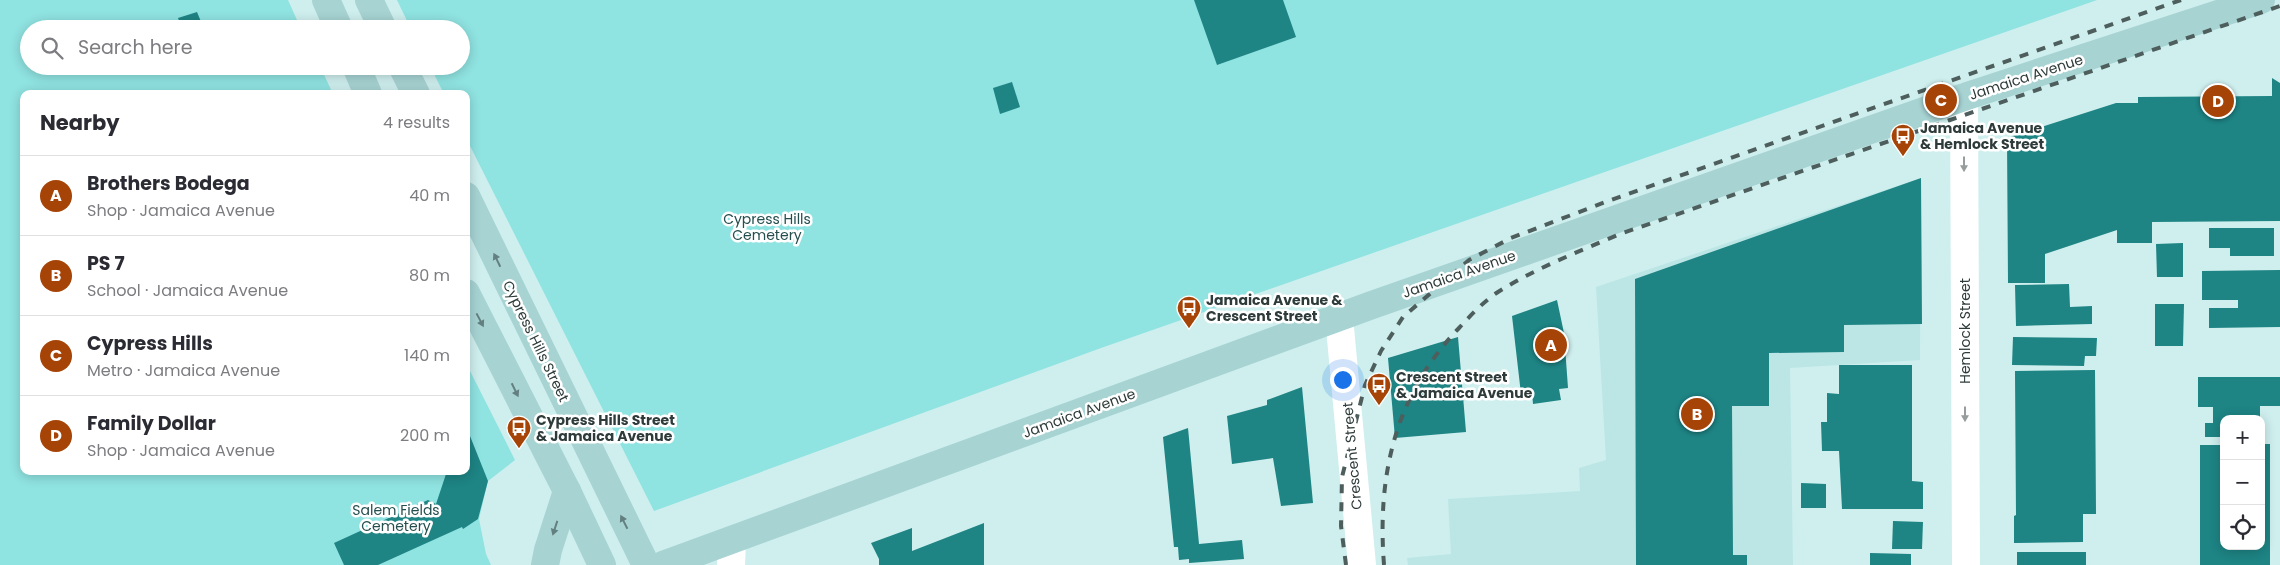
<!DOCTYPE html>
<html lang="en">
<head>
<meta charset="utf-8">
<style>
  body { margin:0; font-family:Poppins,sans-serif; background:#f2f2f3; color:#2b2b33 }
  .controls { position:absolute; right:15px; bottom:15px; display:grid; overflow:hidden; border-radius:10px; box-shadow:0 2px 12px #0003 }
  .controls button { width:45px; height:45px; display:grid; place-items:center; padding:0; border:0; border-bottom:1px solid #e1e1e2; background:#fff; color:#2b2b33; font:25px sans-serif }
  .you { position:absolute; left:1342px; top:379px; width:18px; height:18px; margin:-12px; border:4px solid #fff; border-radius:50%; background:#1a73e8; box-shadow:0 0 0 8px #1a73e833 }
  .badge { display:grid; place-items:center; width:32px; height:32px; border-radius:50%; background:#a64307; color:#fff; font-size:16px; font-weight:700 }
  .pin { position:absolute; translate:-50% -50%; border:2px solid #fff; box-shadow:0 1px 5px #0006 }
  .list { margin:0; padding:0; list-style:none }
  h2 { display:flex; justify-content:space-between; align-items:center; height:65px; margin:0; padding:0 20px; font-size:21px }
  h2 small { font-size:16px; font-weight:400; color:#7c7c81 }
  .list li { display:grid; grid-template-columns:32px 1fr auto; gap:15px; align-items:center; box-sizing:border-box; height:80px; padding:0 20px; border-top:1px solid #e1e1e2 }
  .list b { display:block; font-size:19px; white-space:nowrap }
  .list p { margin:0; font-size:16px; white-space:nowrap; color:#7c7c81 }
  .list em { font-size:16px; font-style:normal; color:#7c7c81 }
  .icon { flex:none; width:28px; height:28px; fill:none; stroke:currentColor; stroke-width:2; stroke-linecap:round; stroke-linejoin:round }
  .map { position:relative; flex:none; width:2280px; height:565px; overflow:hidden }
  .search { position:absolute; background:#fff; box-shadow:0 2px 12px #0003; left:20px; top:20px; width:450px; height:55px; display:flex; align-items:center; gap:12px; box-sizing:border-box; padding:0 18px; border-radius:28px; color:#7c7c81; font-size:19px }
  .panel { position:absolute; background:#fff; box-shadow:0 2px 12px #0003; left:20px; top:90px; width:450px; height:385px; border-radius:10px }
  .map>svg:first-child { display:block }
  .built { fill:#bbe6e5 }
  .green { fill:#8fe3e1 }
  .building { fill:#1e8484 }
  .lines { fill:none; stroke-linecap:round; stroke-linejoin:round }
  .street { stroke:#fff; stroke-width:28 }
  .secondary { stroke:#a7d3d3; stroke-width:28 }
  .rail { stroke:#4d5e5d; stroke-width:4; stroke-dasharray:9 9; stroke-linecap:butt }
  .oneway { fill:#969d9c }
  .oneway2 { fill:#647f7f }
  .labels { text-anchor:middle; stroke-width:5; stroke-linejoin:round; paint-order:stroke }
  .street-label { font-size:14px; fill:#2e3b3a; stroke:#fff }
  .poi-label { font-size:14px; font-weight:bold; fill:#2e3b3a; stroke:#fff; text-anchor:start }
  .park-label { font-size:14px; fill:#254f4f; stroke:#fff }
</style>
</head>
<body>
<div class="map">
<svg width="2280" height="565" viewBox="0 0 2280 565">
  <rect width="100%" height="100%" fill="#ceefee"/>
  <path class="built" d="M 1921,178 L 1920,360 L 1790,368 L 1793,565 L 1408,565 L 1407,558 L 1451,554 L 1448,499 L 1580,491 L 1579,468 L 1606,460 L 1596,287 Z"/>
  <g class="green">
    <path d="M 0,0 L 288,0 L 301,29 L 29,29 L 29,66 L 320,66 L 333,94 L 24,94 L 24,471 L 466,471 L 466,363 L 515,460 L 488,481 L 479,519 L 486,554 L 491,565 L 0,565 Z"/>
    <path d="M 397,0 L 2097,0 L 1101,348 L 654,511 L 466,138 L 466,94 L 444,94 L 430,66 L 461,66 L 461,29 L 411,29 Z"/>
  </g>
  <g class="building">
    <path d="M 1194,0 L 1283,0 L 1296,37 L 1217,65 Z"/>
    <path d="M 197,12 L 204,29 L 182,29 L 178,18 Z"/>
    <path d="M 2272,78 L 2280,83 L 2280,221 L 2152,222 L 2152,243 L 2117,243 L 2117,230 L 2045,254 L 2045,283 L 2008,283 L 2007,138 L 2116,103 L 2138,103 L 2138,97 L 2272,96 Z"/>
    <path d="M 1012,82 L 1020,107 L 1000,114 L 993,88 Z"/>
    <path d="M 1921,178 L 1922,324 L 1844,325 L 1844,352 L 1769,353 L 1769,406 L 1732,406 L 1733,555 L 1747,555 L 1747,565 L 1636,565 L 1635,279 Z"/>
    <path d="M 2209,228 L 2274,228 L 2274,256 L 2230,256 L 2230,248 L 2209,248 Z"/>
    <path d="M 2183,243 L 2183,277 L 2157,277 L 2156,244 Z"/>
    <path d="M 2280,270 L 2280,327 L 2209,328 L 2209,308 L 2238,308 L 2238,300 L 2202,300 L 2202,271 Z"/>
    <path d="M 2069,284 L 2070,307 L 2092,306 L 2092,324 L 2016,326 L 2015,285 Z"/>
    <path d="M 1557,300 L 1564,333 L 1568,388 L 1559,389 L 1561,400 L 1533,404 L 1532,393 L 1521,394 L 1512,316 Z"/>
    <path d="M 2155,304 L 2184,304 L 2183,346 L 2155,346 Z"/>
    <path d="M 1458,337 L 1466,432 L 1395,438 L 1388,358 Z"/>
    <path d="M 2013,337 L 2097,338 L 2096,356 L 2085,356 L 2084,366 L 2012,365 Z"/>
    <path d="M 1839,365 L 1912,365 L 1912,481 L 1923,482 L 1923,509 L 1842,509 L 1839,451 L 1822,451 L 1821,422 L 1827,422 L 1827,393 L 1839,394 Z"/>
    <path d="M 2095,370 L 2096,514 L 2083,514 L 2083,542 L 2014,543 L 2014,516 L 2016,515 L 2015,371 Z"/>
    <path d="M 2198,377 L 2280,377 L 2280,406 L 2260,406 L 2260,419 L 2224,419 L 2224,437 L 2205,437 L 2205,423 L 2213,423 L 2213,407 L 2198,407 Z"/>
    <path d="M 1302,387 L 1313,503 L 1281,506 L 1273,458 L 1232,464 L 1227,416 L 1267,405 L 1267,400 Z"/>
    <path d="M 466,426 L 488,481 L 478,519 L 463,529 L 462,527 L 378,565 L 344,565 L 334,543 L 428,500 L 436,504 L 447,471 L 466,471 Z"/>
    <path d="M 1188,428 L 1199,544 L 1242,540 L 1244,559 L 1189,563 L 1189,559 L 1179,560 L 1178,547 L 1174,547 L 1163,437 Z"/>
    <path d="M 2261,444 L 2270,444 L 2270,565 L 2200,565 L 2200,445 L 2224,445 L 2224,546 L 2261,546 Z"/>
    <path d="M 1801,483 L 1826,484 L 1826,508 L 1801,508 Z"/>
    <path d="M 1893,521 L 1923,522 L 1922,549 L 1892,549 Z"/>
    <path d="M 984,523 L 984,565 L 879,565 L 879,559 L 871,543 L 912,528 L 912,551 Z"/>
    <rect x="2017" y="552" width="69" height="13"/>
    <path d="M 1870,553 L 1911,554 L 1911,565 L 1870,565 Z"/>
  </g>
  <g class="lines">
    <g class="street">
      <path d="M 1964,97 L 1966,565"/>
      <path d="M 1339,317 L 1362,565"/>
      <path d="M 731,565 L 732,541"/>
    </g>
    <g class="secondary">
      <path d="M 326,0 L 339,29"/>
      <path d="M 369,0 L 383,29"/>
      <path d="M 356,66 L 368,94"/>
      <path d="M 402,66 L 416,94"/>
      <path d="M 466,196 L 646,565"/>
      <path d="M 466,293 L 567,491 L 602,565"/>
      <path d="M 545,565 L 548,550 L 567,491"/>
      <path d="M 663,565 L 1372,305 L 1964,97 L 2261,0"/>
    </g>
    <g class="rail">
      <path d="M 1346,565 L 1341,526 L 1342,477 L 1365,385 L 1381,351 L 1403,317 L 1469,260 L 1511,238 L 1608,201 L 2181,0"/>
      <path d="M 1384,565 C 1377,475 1395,395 1459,328 C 1470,316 1483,302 1498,292 C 1536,268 1578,252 1620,234 L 2280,6"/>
    </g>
  </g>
  <defs><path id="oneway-solid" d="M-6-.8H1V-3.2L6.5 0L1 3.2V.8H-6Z" transform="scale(1.25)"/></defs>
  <g class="oneway">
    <use href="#oneway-solid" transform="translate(1964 164) rotate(90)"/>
    <use href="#oneway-solid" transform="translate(1965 414) rotate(90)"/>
  </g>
  <g class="oneway2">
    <use href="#oneway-solid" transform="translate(497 260) rotate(-116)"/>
    <use href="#oneway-solid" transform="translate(480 320) rotate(62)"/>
    <use href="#oneway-solid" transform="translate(515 390) rotate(64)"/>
    <use href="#oneway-solid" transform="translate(624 522) rotate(-117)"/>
    <use href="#oneway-solid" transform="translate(555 528) rotate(108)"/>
  </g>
  <defs>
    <symbol id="bus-pin" viewBox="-11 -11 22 30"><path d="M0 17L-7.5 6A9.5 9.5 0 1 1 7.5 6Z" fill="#a64307" stroke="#fff"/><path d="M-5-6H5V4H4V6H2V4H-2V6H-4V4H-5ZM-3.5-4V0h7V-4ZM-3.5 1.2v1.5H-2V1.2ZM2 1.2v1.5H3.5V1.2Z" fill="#fff"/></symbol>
  </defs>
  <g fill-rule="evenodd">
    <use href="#bus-pin" x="1889" y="122" width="28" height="38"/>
    <use href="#bus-pin" x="1175" y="294" width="28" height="38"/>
    <use href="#bus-pin" x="1365" y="371" width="28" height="38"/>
    <use href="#bus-pin" x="505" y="414" width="28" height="38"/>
  </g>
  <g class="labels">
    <g class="street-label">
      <text transform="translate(2026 77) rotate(-18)" y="5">Jamaica Avenue</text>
      <text transform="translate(1459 274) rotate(-19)" y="5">Jamaica Avenue</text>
      <text transform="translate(1965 331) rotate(-90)" y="5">Hemlock Street</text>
      <text transform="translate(536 341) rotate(64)" y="5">Cypress Hills Street</text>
      <text transform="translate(1079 413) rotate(-20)" y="5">Jamaica Avenue</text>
      <text transform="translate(1352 456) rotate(-95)" y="5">Crescent Street</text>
    </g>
    <g class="poi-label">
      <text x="1920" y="133">Jamaica Avenue<tspan x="1920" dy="16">&amp; Hemlock Street</tspan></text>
      <text x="1206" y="305">Jamaica Avenue &amp;<tspan x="1206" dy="16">Crescent Street</tspan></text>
      <text x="1396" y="382">Crescent Street<tspan x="1396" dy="16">&amp; Jamaica Avenue</tspan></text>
      <text x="536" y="425">Cypress Hills Street<tspan x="536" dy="16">&amp; Jamaica Avenue</tspan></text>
    </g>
    <g class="park-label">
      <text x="767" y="224">Cypress Hills<tspan x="767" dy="16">Cemetery</tspan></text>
      <text x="396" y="515">Salem Fields<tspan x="396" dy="16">Cemetery</tspan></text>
    </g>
  </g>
</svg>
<div class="controls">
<button>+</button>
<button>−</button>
<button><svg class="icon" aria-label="locate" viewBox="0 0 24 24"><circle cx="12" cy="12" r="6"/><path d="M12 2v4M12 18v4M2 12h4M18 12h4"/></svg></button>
</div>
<div class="you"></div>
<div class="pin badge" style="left:1551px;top:345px">A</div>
<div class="pin badge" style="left:1697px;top:414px">B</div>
<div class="pin badge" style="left:1941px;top:100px">C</div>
<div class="pin badge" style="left:2218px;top:101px">D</div>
<div class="search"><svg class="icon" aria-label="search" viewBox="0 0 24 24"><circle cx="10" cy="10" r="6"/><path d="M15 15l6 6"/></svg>Search here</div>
<section class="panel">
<h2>Nearby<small>4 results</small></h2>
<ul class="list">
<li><span class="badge">A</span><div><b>Brothers Bodega</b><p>Shop · Jamaica Avenue</p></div><em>40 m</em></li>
<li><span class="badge">B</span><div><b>PS 7</b><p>School · Jamaica Avenue</p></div><em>80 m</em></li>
<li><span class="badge">C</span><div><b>Cypress Hills</b><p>Metro · Jamaica Avenue</p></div><em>140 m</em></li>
<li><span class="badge">D</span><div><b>Family Dollar</b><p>Shop · Jamaica Avenue</p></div><em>200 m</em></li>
</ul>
</section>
</div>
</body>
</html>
